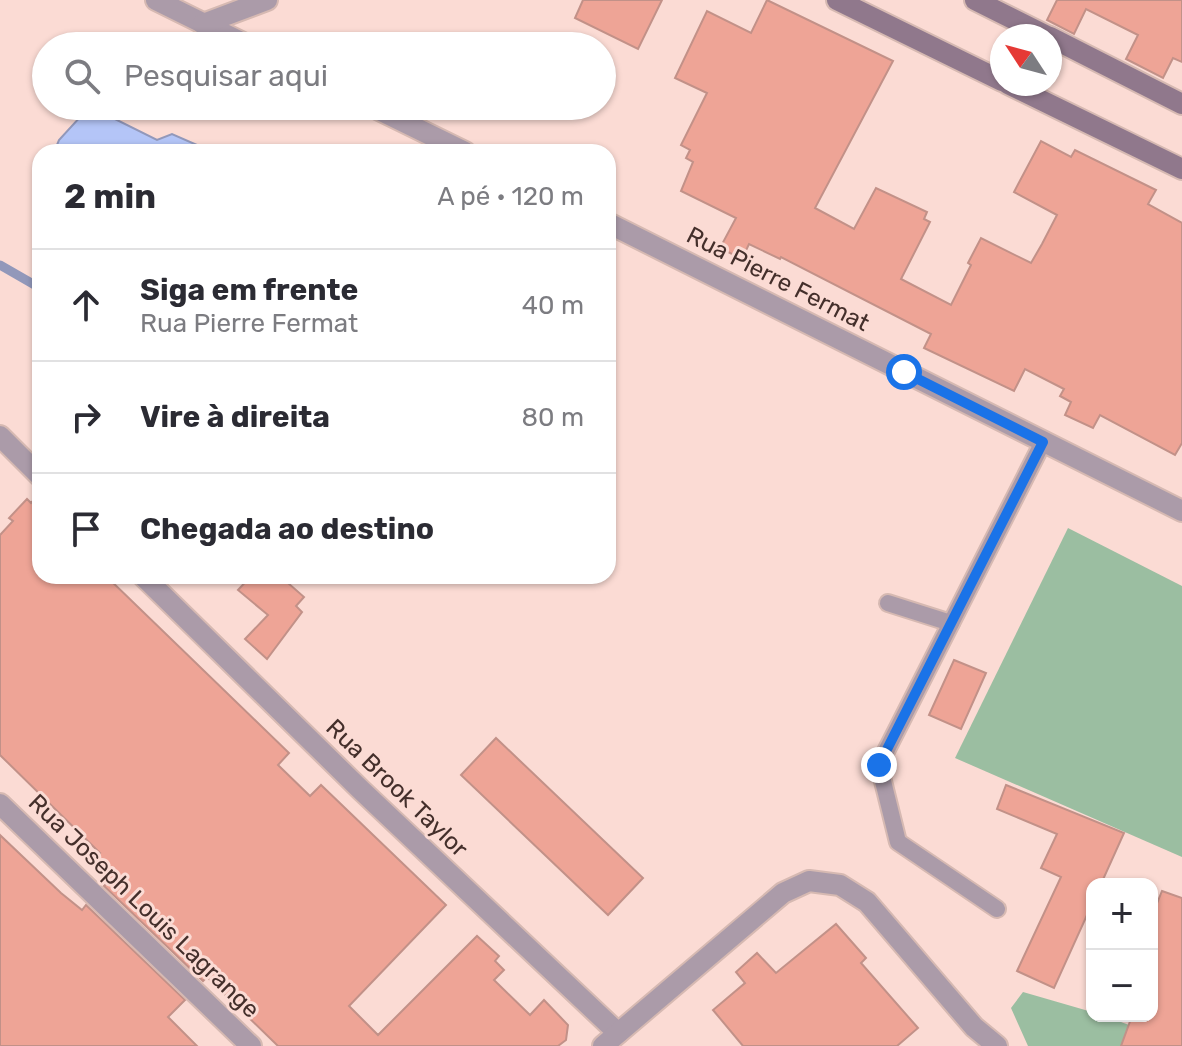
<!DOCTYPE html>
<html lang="pt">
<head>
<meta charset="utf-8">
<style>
  body { margin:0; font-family:Rubik,sans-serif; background:#f2f2f3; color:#2b2b33 }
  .controls { position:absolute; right:24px; bottom:24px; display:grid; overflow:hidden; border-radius:16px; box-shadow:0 2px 6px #0004 }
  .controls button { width:72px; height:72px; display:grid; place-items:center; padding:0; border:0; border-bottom:2px solid #e1e1e2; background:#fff; color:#2b2b33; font:40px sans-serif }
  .compass { position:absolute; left:990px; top:24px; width:72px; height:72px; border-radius:50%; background:#fff; box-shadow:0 2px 6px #0004; rotate:306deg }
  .stop { position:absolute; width:24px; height:24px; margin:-18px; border:6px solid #1a73e8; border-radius:50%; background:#fff }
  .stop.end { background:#1a73e8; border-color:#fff; box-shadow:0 2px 8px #0008 }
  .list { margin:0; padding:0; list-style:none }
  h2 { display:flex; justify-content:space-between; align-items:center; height:104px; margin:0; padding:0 32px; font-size:34px }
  h2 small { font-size:26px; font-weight:400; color:#7c7c81 }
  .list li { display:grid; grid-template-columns:52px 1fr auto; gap:24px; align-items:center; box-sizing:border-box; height:112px; padding:0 32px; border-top:2px solid #e1e1e2 }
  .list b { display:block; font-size:30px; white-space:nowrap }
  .list p { margin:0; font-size:26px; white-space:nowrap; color:#7c7c81 }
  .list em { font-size:26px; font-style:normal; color:#7c7c81 }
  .icon { flex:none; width:44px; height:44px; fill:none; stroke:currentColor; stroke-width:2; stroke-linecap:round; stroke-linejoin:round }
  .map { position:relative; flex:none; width:1182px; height:1046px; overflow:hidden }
  .search { position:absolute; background:#fff; box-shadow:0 2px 6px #0004; left:32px; top:32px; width:584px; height:88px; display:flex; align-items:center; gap:20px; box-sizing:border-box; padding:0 28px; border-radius:44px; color:#7c7c81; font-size:30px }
  .panel { position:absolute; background:#fff; box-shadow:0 2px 6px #0004; left:32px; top:144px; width:584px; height:440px; border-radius:24px }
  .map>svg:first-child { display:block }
  .green { fill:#9bbea1 }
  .water { fill:#b4c5f7; stroke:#9298ba; stroke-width:2 }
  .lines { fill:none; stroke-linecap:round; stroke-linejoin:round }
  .stream { stroke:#9298ba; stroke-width:9 }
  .building { fill:#eea496; stroke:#c29188; stroke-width:2 }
  .lane-casing { stroke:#d6b9b2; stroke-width:20 }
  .street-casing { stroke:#d6b9b2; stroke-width:24 }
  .secondary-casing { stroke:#d6b9b2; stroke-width:24 }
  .lane { stroke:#ab9ba9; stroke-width:16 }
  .street { stroke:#ab9ba9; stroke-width:20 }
  .secondary { stroke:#90788c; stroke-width:20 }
  .route { stroke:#1a73e8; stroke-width:10 }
  .labels { text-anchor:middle; stroke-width:6; stroke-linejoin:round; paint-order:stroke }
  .street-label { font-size:24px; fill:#442f2b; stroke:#fbdbd4 }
</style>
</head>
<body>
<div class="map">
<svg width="1182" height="1046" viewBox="0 0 1182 1046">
  <rect width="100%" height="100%" fill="#fbdbd4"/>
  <g class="green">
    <path d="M 1068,528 L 1182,586 L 1182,857 L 955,758 Z"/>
    <path d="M 1023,992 L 1092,1012 L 1092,1016 L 1105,1016 L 1129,1025 L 1121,1046 L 1028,1046 L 1011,1008 Z"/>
  </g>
  <path class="water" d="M 81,116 L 115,119 L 157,140 L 172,134 L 213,152 L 54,152 L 59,140 Z"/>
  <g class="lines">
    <path class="stream" d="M 0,265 L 40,288"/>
  </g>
  <g class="building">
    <path d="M 583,0 L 662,0 L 638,49 L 575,18 Z"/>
    <path d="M 767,0 L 893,61 L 815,208 L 854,229 L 876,188 L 927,212 L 924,219 L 930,222 L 901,279 L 951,305 L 971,265 L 968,263 L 981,238 L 1031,263 L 1042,244 L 1057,215 L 1014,192 L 1041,141 L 1071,157 L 1075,150 L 1156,190 L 1148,204 L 1182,223 L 1182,443 L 1175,455 L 1100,415 L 1093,428 L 1065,415 L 1071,402 L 1060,396 L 1064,389 L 1025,369 L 1014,391 L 924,348 L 931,334 L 781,257 L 780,259 L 749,244 L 742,259 L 720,248 L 736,218 L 681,191 L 693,162 L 686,158 L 690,150 L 681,145 L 707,93 L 675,78 L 707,11 L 751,33 Z"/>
    <path d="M 1057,0 L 1182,0 L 1182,62 L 1173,58 L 1163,78 L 1126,59 L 1138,35 L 1086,9 L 1074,34 L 1047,20 Z"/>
    <path d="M 40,493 L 40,576 L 106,576 L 289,753 L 278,765 L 310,796 L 321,785 L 446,905 L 349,1006 L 378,1035 L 477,936 L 499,956 L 495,961 L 504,970 L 494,980 L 530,1015 L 544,1000 L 568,1025 L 566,1040 L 558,1046 L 278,1046 L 207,977 L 203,981 L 104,886 L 109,881 L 90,863 L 100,853 L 0,755 L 0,535 L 13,521 L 9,518 L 27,499 L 31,503 Z"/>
    <path d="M 251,576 L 280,576 L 304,597 L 296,606 L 302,612 L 267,659 L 245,639 L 268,615 L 238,590 Z"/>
    <path d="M 954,660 L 986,673 L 961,729 L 929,715 Z"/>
    <path d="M 496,738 L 643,878 L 608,915 L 461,775 Z"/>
    <path d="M 1006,785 L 1124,833 L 1101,884 L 1092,884 L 1092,904 L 1054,988 L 1017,971 L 1061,877 L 1041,868 L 1057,834 L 997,809 Z"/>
    <path d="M 0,835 L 61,893 L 82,910 L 86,905 L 185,1000 L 168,1017 L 197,1046 L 0,1046 Z"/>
    <path d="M 1162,891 L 1182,898 L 1182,1046 L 1121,1046 L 1132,1016 L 1152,1016 L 1152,916 Z"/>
    <path d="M 836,924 L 866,958 L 861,963 L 918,1028 L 897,1046 L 743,1046 L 713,1010 L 745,983 L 736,972 L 757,953 L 776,973 Z"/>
  </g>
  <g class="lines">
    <defs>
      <g id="lane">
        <path d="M 888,603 L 951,623"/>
        <path d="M 997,909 L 898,842 L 879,765 L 1043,442"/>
      </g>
      <g id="street">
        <path d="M 156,0 L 249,46"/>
        <path d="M 203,24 L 267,0"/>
        <path d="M 371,106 L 465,152"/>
        <path d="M 608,223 L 1182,511"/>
        <path d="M 0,436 L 40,476"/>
        <path d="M 143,576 L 361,790 L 618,1033"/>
        <path d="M 0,804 L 251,1046"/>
        <path d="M 603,1046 L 783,893 L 809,881 L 840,885 L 867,902 L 974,1027 L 997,1046"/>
      </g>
      <g id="secondary">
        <path d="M 837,0 L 1002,81"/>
        <path d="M 975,0 L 1047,36"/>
        <path d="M 1050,37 L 1182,104"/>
        <path d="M 1008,84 L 1182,169"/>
      </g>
    </defs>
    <use href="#lane" class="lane-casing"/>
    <use href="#street" class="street-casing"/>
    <use href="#secondary" class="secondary-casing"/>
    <use href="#lane" class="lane"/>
    <use href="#street" class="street"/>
    <use href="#secondary" class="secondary"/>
  </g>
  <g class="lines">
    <path class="route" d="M 879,765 L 1043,442 L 904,372"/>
  </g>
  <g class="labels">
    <g class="street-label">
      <text transform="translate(778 279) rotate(27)" y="8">Rua Pierre Fermat</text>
      <text transform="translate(397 788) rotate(44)" y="8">Rua Brook Taylor</text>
      <text transform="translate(144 906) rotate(44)" y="8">Rua Joseph Louis Lagrange</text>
    </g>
  </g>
</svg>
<div class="controls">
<button>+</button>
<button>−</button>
</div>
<svg class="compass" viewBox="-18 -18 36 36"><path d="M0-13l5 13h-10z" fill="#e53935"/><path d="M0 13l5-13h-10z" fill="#7c7c81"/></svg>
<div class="stop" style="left:904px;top:372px"></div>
<div class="stop end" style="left:879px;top:765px"></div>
<div class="search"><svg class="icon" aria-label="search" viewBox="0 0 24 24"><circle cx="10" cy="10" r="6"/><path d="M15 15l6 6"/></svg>Pesquisar aqui</div>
<section class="panel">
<h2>2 min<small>A pé · 120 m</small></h2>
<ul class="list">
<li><svg class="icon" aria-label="ahead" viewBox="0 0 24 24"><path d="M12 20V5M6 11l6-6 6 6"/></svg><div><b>Siga em frente</b><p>Rua Pierre Fermat</p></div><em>40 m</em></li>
<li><svg class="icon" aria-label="right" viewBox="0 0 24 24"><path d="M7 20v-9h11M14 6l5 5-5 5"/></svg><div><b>Vire à direita</b></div><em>80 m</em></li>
<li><svg class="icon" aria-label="arrive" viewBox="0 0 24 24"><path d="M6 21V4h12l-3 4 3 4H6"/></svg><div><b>Chegada ao destino</b></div></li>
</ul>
</section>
</div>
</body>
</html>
